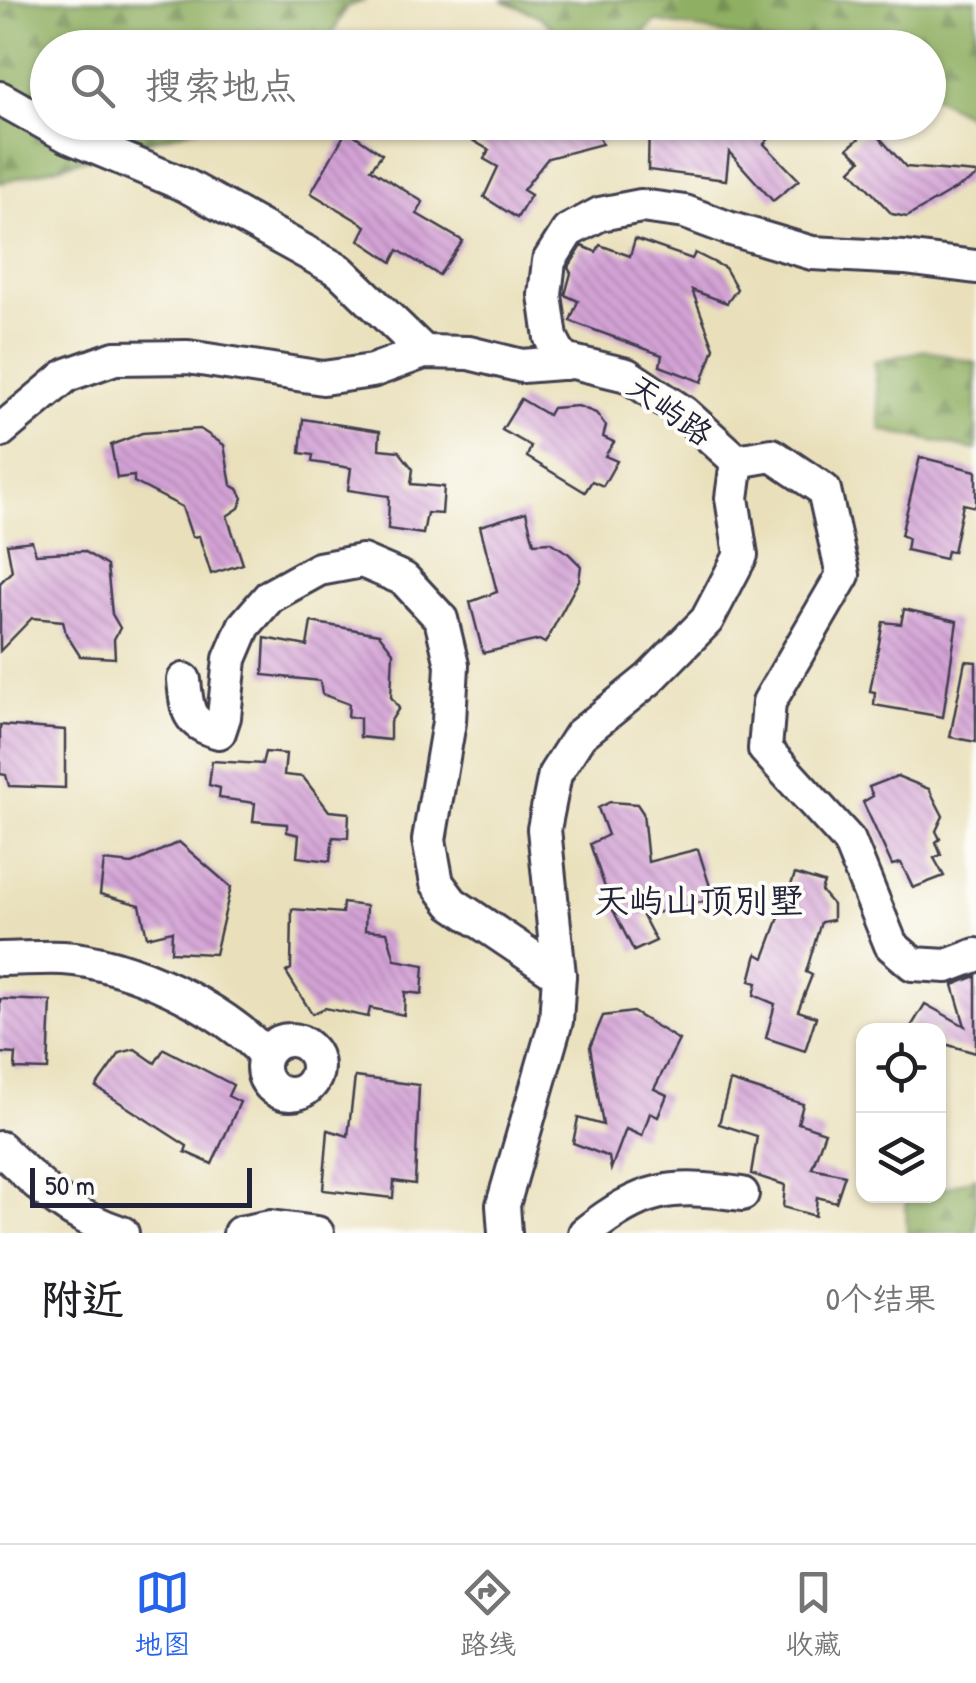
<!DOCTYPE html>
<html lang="zh">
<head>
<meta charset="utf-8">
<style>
  body { margin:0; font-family:"Patrick Hand","LXGW WenKai TC",sans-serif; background:#f6f6f6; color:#202124 }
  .controls { position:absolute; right:30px; bottom:30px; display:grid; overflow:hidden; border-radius:20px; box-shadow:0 2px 8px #0004 }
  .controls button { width:90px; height:90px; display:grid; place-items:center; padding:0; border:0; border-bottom:2px solid #e0e0e0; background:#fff; color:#202124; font:50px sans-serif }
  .scale { position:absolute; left:30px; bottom:25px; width:222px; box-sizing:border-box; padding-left:10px; border:5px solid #22223b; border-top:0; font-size:28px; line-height:35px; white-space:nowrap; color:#22223b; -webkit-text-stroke:8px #fdfcf7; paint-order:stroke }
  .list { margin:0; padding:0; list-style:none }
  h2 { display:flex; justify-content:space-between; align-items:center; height:130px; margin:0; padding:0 40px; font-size:42px }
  h2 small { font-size:32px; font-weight:400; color:#757577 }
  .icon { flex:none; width:55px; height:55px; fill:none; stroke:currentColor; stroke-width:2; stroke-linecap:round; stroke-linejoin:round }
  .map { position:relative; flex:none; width:976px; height:1233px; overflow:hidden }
  .search { position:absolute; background:#fff; box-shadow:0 2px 8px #0004; left:30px; right:30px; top:30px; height:110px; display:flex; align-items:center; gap:25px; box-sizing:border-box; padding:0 35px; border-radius:55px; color:#757577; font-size:38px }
  .sheet { height:310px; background:#fff }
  nav { display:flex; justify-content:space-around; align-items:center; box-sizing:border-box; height:140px; border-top:2px solid #e0e0e0; background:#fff; font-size:28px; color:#757577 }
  nav a { display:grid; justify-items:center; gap:5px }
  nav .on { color:#2563eb }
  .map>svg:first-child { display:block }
  .forest { fill:url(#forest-firs); stroke:#58684e; stroke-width:2.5 }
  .building { fill:url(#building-back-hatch) }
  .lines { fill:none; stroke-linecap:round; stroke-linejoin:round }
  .minor-casing { stroke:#403e4e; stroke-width:38 }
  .minor { stroke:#fff; stroke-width:32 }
  .labels { text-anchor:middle; stroke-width:8; stroke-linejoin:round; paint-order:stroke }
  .street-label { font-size:32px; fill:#22223b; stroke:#fdfcf7 }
  .neighbourhood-label { font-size:35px; fill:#22223b; stroke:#fdfcf7 }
</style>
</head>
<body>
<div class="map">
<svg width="976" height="1233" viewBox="0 0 976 1233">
  <defs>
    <pattern id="forest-firs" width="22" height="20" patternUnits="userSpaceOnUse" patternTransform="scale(2.5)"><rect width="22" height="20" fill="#8faf62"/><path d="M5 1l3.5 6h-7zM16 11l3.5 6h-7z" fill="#748e52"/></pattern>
    <pattern id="building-back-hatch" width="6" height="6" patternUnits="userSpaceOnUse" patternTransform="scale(2.5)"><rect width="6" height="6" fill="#d4a3d6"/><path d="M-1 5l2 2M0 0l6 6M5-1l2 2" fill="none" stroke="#ac84af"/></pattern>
  </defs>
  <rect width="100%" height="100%" fill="#fdfcf7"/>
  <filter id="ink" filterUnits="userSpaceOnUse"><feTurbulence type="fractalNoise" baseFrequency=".01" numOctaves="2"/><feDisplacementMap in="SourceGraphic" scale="20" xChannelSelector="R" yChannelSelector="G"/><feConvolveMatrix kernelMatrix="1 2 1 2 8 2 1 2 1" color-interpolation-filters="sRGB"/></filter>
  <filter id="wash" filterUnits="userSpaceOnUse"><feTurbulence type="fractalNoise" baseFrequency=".0048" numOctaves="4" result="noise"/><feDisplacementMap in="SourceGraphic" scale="40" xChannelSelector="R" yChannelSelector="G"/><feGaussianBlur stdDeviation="2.25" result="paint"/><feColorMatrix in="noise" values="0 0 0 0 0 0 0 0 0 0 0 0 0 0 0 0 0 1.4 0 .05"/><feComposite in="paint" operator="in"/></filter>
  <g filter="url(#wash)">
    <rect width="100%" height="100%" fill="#e9e0bb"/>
    <g class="forest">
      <path d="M 0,0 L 366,0 L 346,7 L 326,47 L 48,48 L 48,122 L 214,123 L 0,183 Z"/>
      <path d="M 502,0 L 976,0 L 976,119 L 929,94 L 928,48 L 793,47 L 656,21 L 628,47 L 574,47 L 539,16 Z"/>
      <path d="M 925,350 L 976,363 L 976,450 L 881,430 L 874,362 Z"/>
      <path d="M 976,1177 L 976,1233 L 907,1233 L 906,1200 L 920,1196 L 938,1196 L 939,1190 Z"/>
    </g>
    <g id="blocks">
      <g class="building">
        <path d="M 482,122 L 521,122 L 539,132 L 556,122 L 591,122 L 602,144 L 548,158 L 523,190 L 531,195 L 517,218 L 484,197 L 498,167 L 484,159 L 489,150 L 472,140 Z"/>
        <path d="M 649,122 L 784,122 L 764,144 L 799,180 L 773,201 L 729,152 L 726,180 L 648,170 Z"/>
        <path d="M 871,128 L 906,167 L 976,173 L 976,177 L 907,217 L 892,214 L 851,170 L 861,160 L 848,148 Z"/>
        <path d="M 347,130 L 382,154 L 371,169 L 423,202 L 417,214 L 463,241 L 439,275 L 398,250 L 392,262 L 359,240 L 366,226 L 311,193 Z"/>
        <path d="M 635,239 L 692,259 L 695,253 L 725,268 L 737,289 L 727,303 L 692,290 L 714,348 L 702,382 L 660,366 L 662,355 L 570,321 L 578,301 L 565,295 L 571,273 L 568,268 L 582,246 L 596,252 L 600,245 L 630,256 Z"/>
        <path d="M 521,399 L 548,415 L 552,408 L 578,406 L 596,413 L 606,426 L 603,437 L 614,442 L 605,456 L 617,461 L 603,486 L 592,481 L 585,492 L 527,457 L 531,446 L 502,430 Z"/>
        <path d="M 303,419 L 380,431 L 379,449 L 399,451 L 413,469 L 411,484 L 444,487 L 442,514 L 427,513 L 423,534 L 388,529 L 389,496 L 348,490 L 351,468 L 312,462 L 313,455 L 300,453 Z"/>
        <path d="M 200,429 L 224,445 L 231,485 L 238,489 L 243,498 L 239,508 L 227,516 L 243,564 L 211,574 L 199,536 L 192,537 L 182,507 L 134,482 L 134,476 L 117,478 L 111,445 L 142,433 Z"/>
        <path d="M 920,457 L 976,471 L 976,507 L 963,504 L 953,552 L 947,551 L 945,559 L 906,550 L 908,538 L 901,535 Z"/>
        <path d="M 526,512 L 534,543 L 551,542 L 569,554 L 581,566 L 579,580 L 545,643 L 539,640 L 483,653 L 470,602 L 497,592 L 480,526 Z"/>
        <path d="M 32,541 L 36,554 L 84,551 L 107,566 L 112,614 L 120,628 L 114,639 L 115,658 L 80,656 L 66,634 L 63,621 L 32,618 L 0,651 L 0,583 L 12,571 L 7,544 Z"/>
        <path d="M 904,609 L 957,621 L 943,717 L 874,705 L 875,692 L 870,691 L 883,622 L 901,624 Z"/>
        <path d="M 311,622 L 379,634 L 393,652 L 391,697 L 399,708 L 390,722 L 390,740 L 360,737 L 360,718 L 348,717 L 349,704 L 322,694 L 320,681 L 263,675 L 265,638 L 307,646 Z"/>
        <path d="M 965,661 L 976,662 L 976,742 L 950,737 Z"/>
        <path d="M 0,725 L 65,730 L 65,788 L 9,786 L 6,775 L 0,774 Z"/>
        <path d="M 265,752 L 286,754 L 284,775 L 303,777 L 329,811 L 349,813 L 348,838 L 333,837 L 330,861 L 297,857 L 299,835 L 287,832 L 287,824 L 253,821 L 255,803 L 219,798 L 220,788 L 209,785 L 212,761 L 262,764 Z"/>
        <path d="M 897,776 L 929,789 L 943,816 L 936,831 L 940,839 L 936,842 L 941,855 L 934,858 L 944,876 L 913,888 L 901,863 L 892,865 L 863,802 L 873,796 L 869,787 Z"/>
        <path d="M 610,802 L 637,804 L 643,813 L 648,862 L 698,849 L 714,899 L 643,916 L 656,941 L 634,951 L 612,908 L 590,844 L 608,835 L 598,808 Z"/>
        <path d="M 179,842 L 231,887 L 215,954 L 171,952 L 172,931 L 147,937 L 140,905 L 100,894 L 104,861 L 132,864 Z"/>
        <path d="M 795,874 L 824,883 L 821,891 L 833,905 L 833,920 L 821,922 L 806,972 L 812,975 L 798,1011 L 816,1017 L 805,1051 L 766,1038 L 775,1004 L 754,995 L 757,983 L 750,981 L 757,954 L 764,958 Z"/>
        <path d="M 343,903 L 366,906 L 365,930 L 387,932 L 395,960 L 424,965 L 422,994 L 405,992 L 404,1015 L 370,1008 L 368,1017 L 325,1008 L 312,1014 L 286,972 L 291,969 L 292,909 L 342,913 Z"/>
        <path d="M 976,976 L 976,1053 L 938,1042 L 938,1030 L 909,1030 L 925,1004 L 965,1026 L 953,985 Z"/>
        <path d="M 0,999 L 51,1001 L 48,1070 L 15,1069 L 16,1054 L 0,1053 Z"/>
        <path d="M 633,1012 L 679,1040 L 654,1089 L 667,1095 L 658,1117 L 650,1113 L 642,1136 L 626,1129 L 611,1169 L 609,1157 L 573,1143 L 578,1118 L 603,1125 L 590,1047 L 603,1016 Z"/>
        <path d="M 135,1049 L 155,1063 L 164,1049 L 233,1085 L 228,1096 L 240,1102 L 212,1164 L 185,1152 L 187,1146 L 96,1087 L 120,1053 Z"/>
        <path d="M 355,1077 L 419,1085 L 415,1184 L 394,1181 L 393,1198 L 323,1190 L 328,1130 L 348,1136 Z"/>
        <path d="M 730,1081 L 803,1104 L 798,1123 L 825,1132 L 812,1168 L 845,1175 L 836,1202 L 817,1197 L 815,1216 L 783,1207 L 785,1185 L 751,1174 L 757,1136 L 719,1124 Z"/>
      </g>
    </g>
  </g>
  <g filter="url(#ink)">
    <use href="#blocks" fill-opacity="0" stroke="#403e4e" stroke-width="2.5"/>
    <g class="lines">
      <defs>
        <g id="minor">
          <path d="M 0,98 L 68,136 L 185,185 L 340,271 L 424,352"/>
          <path d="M 564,363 L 551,338 L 545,295 L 549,261 L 568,231 L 600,214 L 641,206 L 685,212 L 728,228 L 812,253 L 905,258 L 976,267"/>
          <path d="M 0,431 L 67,375 L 115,358 L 188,357 L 323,378 L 372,371 L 424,352 L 469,353 L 522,366 L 573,362 L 627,375 L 684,413 L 737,461 L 732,498 L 741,555 L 707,620 L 649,679 L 580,735 L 555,774 L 544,829 L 559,975 L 556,1021 L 503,1205 L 505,1233"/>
          <path d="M 737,461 L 772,455 L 824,490 L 843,575 L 769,702 L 765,749 L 849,841 L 891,945 L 913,964 L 947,966 L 976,955"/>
          <path d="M 184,680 C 187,710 187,724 219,732 L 224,717 L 230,659 L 244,626 L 270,596 L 319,569 L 362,561 L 404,579 L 441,619 L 452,665 L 449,722 L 429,840 L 437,883 L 452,903 L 559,975"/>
          <path d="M 0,959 C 21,959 42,957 63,958 C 125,961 225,1008 265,1055"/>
          <circle cx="290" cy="1067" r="27"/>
          <path d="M 0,1148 C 40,1187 67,1215 122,1233"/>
          <path d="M 240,1233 L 271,1227 L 317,1233"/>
          <path d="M 585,1233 C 644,1187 670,1184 742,1194"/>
        </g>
      </defs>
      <use href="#minor" class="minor-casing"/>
      <use href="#minor" class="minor"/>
    </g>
  </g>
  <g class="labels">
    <g class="street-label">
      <text transform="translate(670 410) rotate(36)" y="11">天屿路</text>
    </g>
    <g class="neighbourhood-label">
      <text x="699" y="913">天屿山顶别墅</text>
    </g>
  </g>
</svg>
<div class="controls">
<button><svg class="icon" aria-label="locate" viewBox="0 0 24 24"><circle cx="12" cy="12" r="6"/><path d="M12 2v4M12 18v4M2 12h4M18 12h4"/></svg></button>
<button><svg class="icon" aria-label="layers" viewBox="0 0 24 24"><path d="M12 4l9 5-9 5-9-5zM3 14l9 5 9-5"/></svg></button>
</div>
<div class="scale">50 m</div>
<div class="search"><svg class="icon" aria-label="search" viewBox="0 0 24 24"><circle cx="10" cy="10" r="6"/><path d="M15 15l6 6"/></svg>搜索地点</div>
</div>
<section class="sheet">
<h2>附近<small>0个结果</small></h2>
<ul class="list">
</ul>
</section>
<nav>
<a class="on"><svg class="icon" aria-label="map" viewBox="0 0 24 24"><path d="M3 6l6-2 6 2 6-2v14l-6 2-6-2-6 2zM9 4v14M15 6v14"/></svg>地图</a>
<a><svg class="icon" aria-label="directions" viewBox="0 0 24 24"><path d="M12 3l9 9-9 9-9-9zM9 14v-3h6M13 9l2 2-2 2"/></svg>路线</a>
<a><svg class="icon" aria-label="saved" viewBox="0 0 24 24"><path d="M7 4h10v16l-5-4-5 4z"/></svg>收藏</a>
</nav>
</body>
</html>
